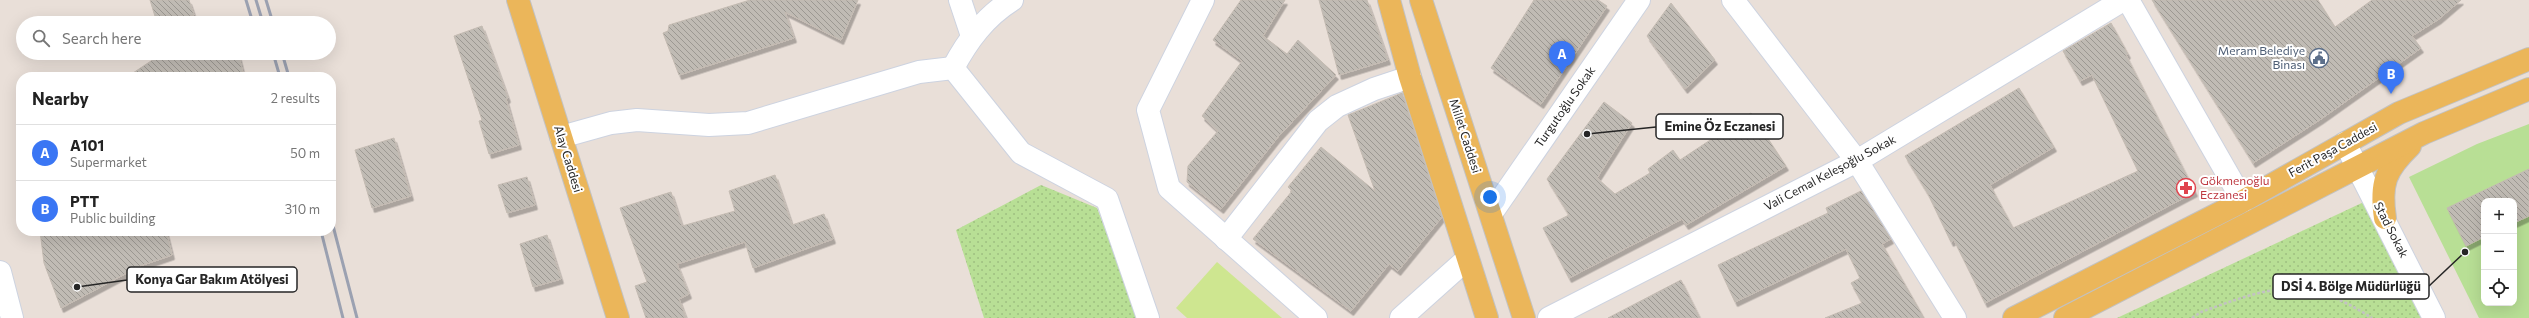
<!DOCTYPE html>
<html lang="en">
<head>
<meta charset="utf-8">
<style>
  body { margin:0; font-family:Commissioner,sans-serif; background:#f2f2f2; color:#222 }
  .controls { position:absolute; right:12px; bottom:12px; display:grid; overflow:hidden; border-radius:8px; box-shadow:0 4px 16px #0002 }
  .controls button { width:36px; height:36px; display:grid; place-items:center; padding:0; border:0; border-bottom:1px solid #e0e0e0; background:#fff; color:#222; font:20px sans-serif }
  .you { position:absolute; left:1490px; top:197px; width:14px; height:14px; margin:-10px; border:3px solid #fff; border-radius:50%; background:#1a73e8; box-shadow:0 0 0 6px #1a73e833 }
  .badge { display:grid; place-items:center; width:26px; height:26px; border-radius:50%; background:#3a76f4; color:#fff; font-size:13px; font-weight:700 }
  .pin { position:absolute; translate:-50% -33px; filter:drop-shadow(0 1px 2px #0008) }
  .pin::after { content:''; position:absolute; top:21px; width:14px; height:12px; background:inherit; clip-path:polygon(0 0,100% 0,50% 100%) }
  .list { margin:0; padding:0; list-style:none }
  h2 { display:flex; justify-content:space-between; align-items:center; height:52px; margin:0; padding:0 16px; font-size:17px }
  h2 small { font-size:13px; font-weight:400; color:#767676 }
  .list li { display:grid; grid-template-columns:26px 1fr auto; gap:12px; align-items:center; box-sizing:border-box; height:56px; padding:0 16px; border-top:1px solid #e0e0e0 }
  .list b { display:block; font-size:15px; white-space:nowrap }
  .list p { margin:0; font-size:13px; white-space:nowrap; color:#767676 }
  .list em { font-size:13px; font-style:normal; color:#767676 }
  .icon { flex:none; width:22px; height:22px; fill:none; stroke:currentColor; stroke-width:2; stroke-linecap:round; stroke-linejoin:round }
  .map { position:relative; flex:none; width:2529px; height:318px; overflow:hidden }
  .search { position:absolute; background:#fff; box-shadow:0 4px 16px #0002; left:16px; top:16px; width:320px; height:44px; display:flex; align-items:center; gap:10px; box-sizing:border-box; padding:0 14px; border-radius:22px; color:#767676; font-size:15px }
  .panel { position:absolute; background:#fff; box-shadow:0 4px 16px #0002; left:16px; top:72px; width:320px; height:164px; border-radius:16px }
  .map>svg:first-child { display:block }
  .grass { fill:#b8df95; fill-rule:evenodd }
  .park { fill:url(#park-dots) }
  .pitch { fill:#cee690 }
  .building { fill:url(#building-back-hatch); stroke:#c4bbb2; filter:url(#shadow) }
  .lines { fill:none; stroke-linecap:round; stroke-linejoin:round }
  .minor-casing { stroke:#cdd3e0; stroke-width:24 }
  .major-casing { stroke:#c2c2c2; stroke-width:24 }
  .path { stroke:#c2c2c2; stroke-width:2.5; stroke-dasharray:3 2; stroke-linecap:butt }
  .minor { stroke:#fff; stroke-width:22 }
  .major { stroke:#ebb65a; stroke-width:22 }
  .rail { stroke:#9ba1b1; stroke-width:3 }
  .labels { text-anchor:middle; stroke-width:4; stroke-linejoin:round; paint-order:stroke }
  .service-label { font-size:12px; fill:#4e5e75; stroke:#fff; text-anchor:end }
  .street-label { font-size:12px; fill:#262626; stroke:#fff }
  .health-label { font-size:12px; fill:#be3a42; stroke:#fff; text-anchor:start }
  .leader { fill:none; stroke:#262626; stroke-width:1.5 }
  .callout-dot { fill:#262626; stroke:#fff; stroke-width:1.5 }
  .callout { fill:#fff; stroke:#262626; stroke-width:1.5 }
  .callout-label { font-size:13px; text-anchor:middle; font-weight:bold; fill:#262626 }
</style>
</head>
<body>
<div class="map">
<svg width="2529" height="318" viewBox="0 0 2529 318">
  <defs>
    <pattern id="park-dots" width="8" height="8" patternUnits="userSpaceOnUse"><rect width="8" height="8" fill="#b8df95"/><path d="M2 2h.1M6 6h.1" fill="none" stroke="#9ebf80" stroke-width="1.8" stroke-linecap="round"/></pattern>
    <pattern id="building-back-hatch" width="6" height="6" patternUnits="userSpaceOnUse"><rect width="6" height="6" fill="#c0bbb4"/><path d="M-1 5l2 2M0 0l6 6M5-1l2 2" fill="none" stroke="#9c9892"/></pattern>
    <filter id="shadow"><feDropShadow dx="2.5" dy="4.5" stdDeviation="0" flood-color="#0004"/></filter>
  </defs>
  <rect width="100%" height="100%" fill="#e9dfd8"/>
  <path class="grass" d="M 2529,124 L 2529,318 L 2479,318 L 2409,177 L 2477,144 ZM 2484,201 L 2514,201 L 2514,303 L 2484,303 Z"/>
  <g class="park">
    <path d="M 1041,185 L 1097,208 L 1139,318 L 984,318 L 956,230 Z"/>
    <path d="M 2366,201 L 2425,318 L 2117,318 Z"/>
  </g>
  <path class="pitch" d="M 1217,262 L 1282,318 L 1187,318 L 1176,308 Z"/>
  <g class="building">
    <path d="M 150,0 L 189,0 L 194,15 L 167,23 L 157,23 Z"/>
    <path d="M 750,0 L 858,0 L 841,40 L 785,12 L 794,38 L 679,75 L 663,33 L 668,31 L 669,25 Z"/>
    <path d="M 1241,0 L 1285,0 L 1263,36 L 1287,54 L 1298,40 L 1336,75 L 1278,137 L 1221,209 L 1187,182 L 1188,166 L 1218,131 L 1202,116 L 1242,61 L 1213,40 Z"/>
    <path d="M 1319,0 L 1367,0 L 1388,60 L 1339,75 Z"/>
    <path d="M 1534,0 L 1598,0 L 1607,6 L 1541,104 L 1491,68 Z"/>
    <path d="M 2152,0 L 2318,0 L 2335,27 L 2372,0 L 2461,0 L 2439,19 L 2412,36 L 2421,48 L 2321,119 L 2253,163 Z"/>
    <path d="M 1671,3 L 1715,60 L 1685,89 L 1647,36 Z"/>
    <path d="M 2111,23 L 2128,54 L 2126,55 L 2195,192 L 1985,303 L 1954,240 L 1951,242 L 1928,194 L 1905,156 L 2019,88 L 2054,147 L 1990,185 L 2013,228 L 2138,171 L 2092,75 L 2080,81 L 2063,51 Z"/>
    <path d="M 482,26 L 508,98 L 506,99 L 519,145 L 489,154 L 479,121 L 482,120 L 454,36 Z"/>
    <path d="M 163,53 L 238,53 L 244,77 L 127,77 Z"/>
    <path d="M 1402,93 L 1442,217 L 1398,271 L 1389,264 L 1351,311 L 1253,239 L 1292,191 L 1288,187 L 1321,147 L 1375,191 L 1348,115 Z"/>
    <path d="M 1604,102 L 1632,123 L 1597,178 L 1615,194 L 1650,173 L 1648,169 L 1673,150 L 1680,160 L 1751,113 L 1786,166 L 1686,225 L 1682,219 L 1569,278 L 1543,228 L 1569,215 L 1547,179 Z"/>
    <path d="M 394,138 L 411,196 L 372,208 L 355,150 Z"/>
    <path d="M 2529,169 L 2529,216 L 2514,223 L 2514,201 L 2484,201 L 2484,237 L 2466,246 L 2447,208 Z"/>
    <path d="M 775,175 L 792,225 L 824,214 L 833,239 L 753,268 L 745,242 L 677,264 L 689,294 L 679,299 L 686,318 L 646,318 L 635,286 L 647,282 L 620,208 L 671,192 L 682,226 L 735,211 L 729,191 Z"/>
    <path d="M 527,177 L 535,205 L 507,213 L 498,185 Z"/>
    <path d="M 1861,191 L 1891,239 L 1882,244 L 1924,318 L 1825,318 L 1862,303 L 1851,283 L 1860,278 L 1846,249 L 1735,302 L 1718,265 L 1828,213 L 1826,208 Z"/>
    <path d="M 40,231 L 166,231 L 172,255 L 140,266 L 61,308 L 44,263 Z"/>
    <path d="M 547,235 L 561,279 L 533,287 L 520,244 Z"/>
    <path d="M 1681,280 L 1700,318 L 1608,318 Z"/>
  </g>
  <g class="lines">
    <defs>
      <g id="minor">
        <path d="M 960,0 L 972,36"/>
        <path d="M 1203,0 L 1148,110 L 1169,188 L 1316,318"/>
        <path d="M 1733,0 L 1857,161 L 1955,318"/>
        <path d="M 2128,0 L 2243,201"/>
        <path d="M 953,68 C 968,40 985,17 1012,0"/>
        <path d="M 561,137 L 611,123 L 637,120 L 709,125 L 748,123 L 919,72 L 953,68 L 1021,153 L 1107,199 L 1148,318"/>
        <path d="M 2345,143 L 2434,318"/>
        <path d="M 1491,214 L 1639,0"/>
        <path d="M 1226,239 L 1318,121 L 1337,106 L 1374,89 L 1410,77"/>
        <path d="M 0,272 L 12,318"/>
        <path d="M 1401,318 L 1467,259"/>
        <path d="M 1549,318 L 1857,161 L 2123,0"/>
      </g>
      <g id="major">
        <path d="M 518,0 L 618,318"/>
        <path d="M 1389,0 L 1410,77 L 1487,318"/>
        <path d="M 1421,0 L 1524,318"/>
        <path d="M 2385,218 C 2380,184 2385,170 2410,146"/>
        <path d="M 2014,318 L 2243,201 L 2399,113 L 2529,59"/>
        <path d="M 2065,318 L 2424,133 L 2529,89"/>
      </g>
    </defs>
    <use href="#minor" class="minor-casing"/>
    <use href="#major" class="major-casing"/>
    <path class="path" d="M 2192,318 L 2201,312 C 2233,301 2270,285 2305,289 C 2328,292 2353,306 2372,318"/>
    <use href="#minor" class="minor"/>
    <use href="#major" class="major"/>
    <g class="rail">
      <path d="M 246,0 L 253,23"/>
      <path d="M 256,0 L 263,23"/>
      <path d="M 266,0 L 273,23"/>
      <path d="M 273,53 L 280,77"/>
      <path d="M 282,53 L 289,77"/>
      <path d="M 331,218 L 357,318"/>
      <path d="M 321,231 L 343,318"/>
    </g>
  </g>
  <defs>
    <symbol id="civic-ring" viewBox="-11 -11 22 22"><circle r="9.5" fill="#fff" stroke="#5c6f8a" stroke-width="1.5"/><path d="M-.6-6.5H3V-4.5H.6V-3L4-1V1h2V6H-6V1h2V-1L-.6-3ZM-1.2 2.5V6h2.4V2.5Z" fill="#5c6f8a"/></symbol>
    <symbol id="pharmacy-ring" viewBox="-11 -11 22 22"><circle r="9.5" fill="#fff" stroke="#e0444e" stroke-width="1.5"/><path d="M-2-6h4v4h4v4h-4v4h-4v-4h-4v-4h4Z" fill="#e0444e"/></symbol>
  </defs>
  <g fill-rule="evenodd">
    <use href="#civic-ring" x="2308" y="47" width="22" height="22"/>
    <use href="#pharmacy-ring" x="2175" y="177" width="22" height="22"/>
  </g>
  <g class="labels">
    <g class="service-label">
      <text x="2305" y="55">Meram Belediye<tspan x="2305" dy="14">Binası</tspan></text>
    </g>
    <g class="street-label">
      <text transform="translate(1565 107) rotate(-55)" y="4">Turgutoğlu Sokak</text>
      <text transform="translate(1465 136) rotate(72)" y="4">Millet Caddesi</text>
      <text transform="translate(2333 150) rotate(-29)" y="4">Ferit Paşa Caddesi</text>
      <text transform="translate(568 159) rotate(73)" y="4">Alay Caddesi</text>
      <text transform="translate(1830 173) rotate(-28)" y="4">Vali Cemal Keleşoğlu Sokak</text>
      <text transform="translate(2391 230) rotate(63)" y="4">Stad Sokak</text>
    </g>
    <g class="health-label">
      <text x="2200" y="185">Gökmenoğlu<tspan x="2200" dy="14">Eczanesi</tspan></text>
    </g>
  </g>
  <path class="leader" d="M1587 134L1656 127M77 287L127 280M2465 252L2429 286"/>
  <g class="callout-dot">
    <circle cx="1587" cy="134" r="4"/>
    <circle cx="77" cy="287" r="4"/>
    <circle cx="2465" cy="252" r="4"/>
  </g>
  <g class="callout">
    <rect x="1656" y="114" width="127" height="25" rx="4"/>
    <rect x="127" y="267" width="170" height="25" rx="4"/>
    <rect x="2273" y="274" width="156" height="25" rx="4"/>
  </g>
  <g class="callout-label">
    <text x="1720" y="131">Emine Öz Eczanesi</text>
    <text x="212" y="284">Konya Gar Bakım Atölyesi</text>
    <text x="2351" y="291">DSİ 4. Bölge Müdürlüğü</text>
  </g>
</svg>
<div class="controls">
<button>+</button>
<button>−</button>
<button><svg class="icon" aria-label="locate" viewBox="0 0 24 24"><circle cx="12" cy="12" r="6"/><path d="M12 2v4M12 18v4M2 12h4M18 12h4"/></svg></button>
</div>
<div class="you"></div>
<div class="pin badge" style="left:1562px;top:74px">A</div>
<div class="pin badge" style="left:2391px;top:94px">B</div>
<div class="search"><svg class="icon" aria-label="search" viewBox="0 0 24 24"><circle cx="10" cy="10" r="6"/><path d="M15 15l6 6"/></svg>Search here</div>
<section class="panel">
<h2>Nearby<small>2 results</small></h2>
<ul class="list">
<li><span class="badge">A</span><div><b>A101</b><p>Supermarket</p></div><em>50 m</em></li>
<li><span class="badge">B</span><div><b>PTT</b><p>Public building</p></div><em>310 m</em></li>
</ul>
</section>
</div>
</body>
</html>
